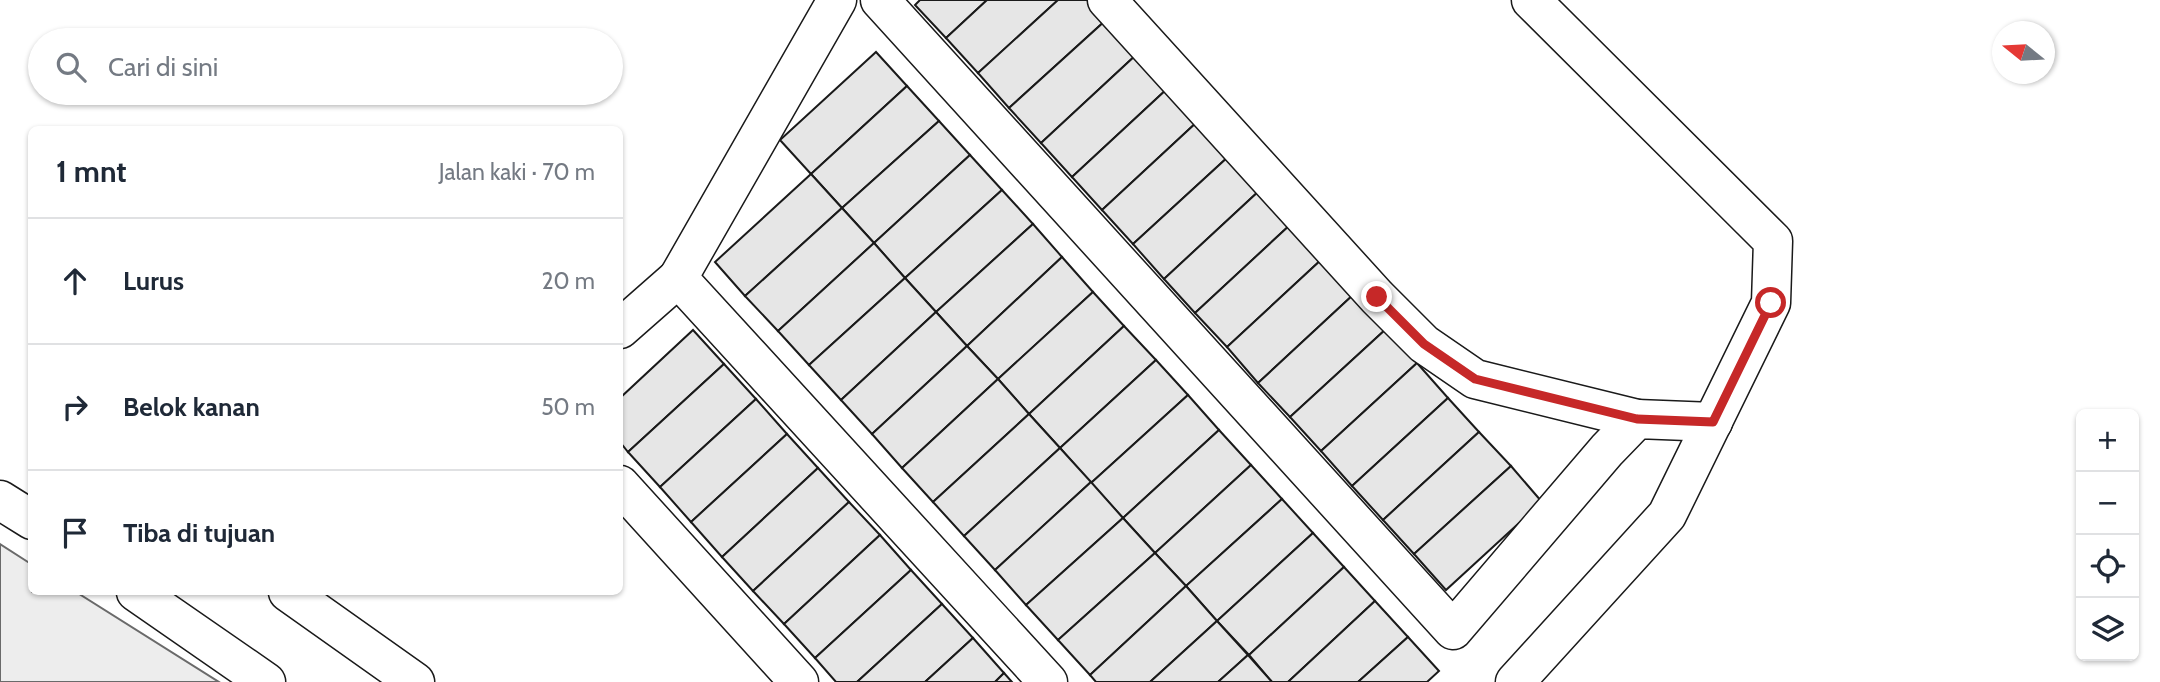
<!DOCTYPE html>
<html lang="id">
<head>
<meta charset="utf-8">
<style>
  body { margin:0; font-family:Cabin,sans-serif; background:#f6f6f7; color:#1f2937 }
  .controls { position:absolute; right:21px; bottom:21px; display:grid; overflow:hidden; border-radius:10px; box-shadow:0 2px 5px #0004 }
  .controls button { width:63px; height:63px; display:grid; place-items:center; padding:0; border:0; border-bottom:2px solid #e0e1e3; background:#fff; color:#1f2937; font:35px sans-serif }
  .compass { position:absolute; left:1992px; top:21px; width:63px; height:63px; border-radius:50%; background:#fff; box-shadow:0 2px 5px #0004; rotate:288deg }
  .stop { position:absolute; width:21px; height:21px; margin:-16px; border:5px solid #c62828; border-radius:50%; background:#fff }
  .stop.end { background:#c62828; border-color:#fff; box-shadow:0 2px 7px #0008 }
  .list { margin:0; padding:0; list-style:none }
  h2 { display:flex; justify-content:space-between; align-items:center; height:91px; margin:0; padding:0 28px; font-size:30px }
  h2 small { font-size:23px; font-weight:400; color:#747a83 }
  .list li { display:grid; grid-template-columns:46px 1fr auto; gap:21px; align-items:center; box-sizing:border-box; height:126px; padding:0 28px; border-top:2px solid #e0e1e3 }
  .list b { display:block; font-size:26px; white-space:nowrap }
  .list em { font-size:23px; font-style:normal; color:#747a83 }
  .icon { flex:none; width:38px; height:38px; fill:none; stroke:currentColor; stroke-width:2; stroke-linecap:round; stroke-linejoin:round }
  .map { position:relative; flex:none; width:2160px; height:682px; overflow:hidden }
  .search { position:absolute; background:#fff; box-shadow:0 2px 5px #0004; left:28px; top:28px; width:595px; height:77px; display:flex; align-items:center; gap:18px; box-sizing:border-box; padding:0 24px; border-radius:38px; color:#747a83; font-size:26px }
  .panel { position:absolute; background:#fff; box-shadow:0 2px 5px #0004; left:28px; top:126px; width:595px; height:469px; border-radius:10px }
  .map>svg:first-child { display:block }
  .built { fill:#ededed; stroke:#6a6a6a; stroke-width:2 }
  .building { fill:#e6e6e6; stroke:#1a1a1a; stroke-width:2 }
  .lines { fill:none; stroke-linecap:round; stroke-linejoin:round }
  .minor-casing { stroke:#1a1a1a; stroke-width:41 }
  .minor { stroke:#fff; stroke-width:38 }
  .route { stroke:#c62828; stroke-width:9 }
</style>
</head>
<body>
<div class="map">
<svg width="2160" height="682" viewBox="0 0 2160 682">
  <rect width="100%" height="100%" fill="#fff"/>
  <path class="built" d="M 0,544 L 31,564 L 32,592 L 76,592 L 219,682 L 0,682 Z"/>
  <g class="building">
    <path d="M 920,0 L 987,0 L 946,38 L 915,5 Z"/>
    <path d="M 987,0 L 1058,0 L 978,73 L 946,38 Z"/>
    <path d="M 1058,0 L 1087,0 L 1106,20 L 1009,108 L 978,73 Z"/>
    <path d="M 1106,20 L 1137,54 L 1041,143 L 1009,108 Z"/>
    <path d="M 876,52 L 907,86 L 811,174 L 780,140 Z"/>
    <path d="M 1137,54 L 1168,88 L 1072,177 L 1041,143 Z"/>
    <path d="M 907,86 L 939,121 L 842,208 L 811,174 Z"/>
    <path d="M 1168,88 L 1198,121 L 1102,210 L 1072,177 Z"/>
    <path d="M 939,121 L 970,155 L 874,243 L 842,208 Z"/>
    <path d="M 1198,121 L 1229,156 L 1133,244 L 1102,210 Z"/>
    <path d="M 970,155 L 1002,190 L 905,278 L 874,243 Z"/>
    <path d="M 1229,156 L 1260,190 L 1164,279 L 1133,244 Z"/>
    <path d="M 811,174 L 842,208 L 745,296 L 715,262 Z"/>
    <path d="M 1002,190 L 1033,224 L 936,312 L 905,278 Z"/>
    <path d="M 1260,190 L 1291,224 L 1195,313 L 1164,279 Z"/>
    <path d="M 842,208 L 874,243 L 778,331 L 745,296 Z"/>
    <path d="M 1033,224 L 1062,257 L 967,346 L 936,312 Z"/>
    <path d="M 1291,224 L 1322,259 L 1227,347 L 1195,313 Z"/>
    <path d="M 874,243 L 905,278 L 809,365 L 778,331 Z"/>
    <path d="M 1062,257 L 1093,292 L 998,379 L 967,346 Z"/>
    <path d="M 1322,259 L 1354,294 L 1258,383 L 1227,347 Z"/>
    <path d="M 905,278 L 936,312 L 841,400 L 809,365 Z"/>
    <path d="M 1093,292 L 1124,326 L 1029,414 L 998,379 Z"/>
    <path d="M 1354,294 L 1386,329 L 1290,417 L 1258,383 Z"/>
    <path d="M 936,312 L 967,346 L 872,434 L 841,400 Z"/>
    <path d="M 1124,326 L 1156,360 L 1060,448 L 1029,414 Z"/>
    <path d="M 1386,329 L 1417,363 L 1321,451 L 1290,417 Z"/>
    <path d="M 693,330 L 724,364 L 628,452 L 620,442 L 620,398 Z"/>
    <path d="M 967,346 L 998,379 L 902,468 L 872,434 Z"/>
    <path d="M 1156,360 L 1188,395 L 1091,483 L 1060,448 Z"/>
    <path d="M 1417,363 L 1448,398 L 1352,486 L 1321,451 Z"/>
    <path d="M 724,364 L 756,399 L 660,487 L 628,452 Z"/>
    <path d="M 998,379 L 1029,414 L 933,502 L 902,468 Z"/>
    <path d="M 1188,395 L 1219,430 L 1123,518 L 1091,483 Z"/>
    <path d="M 1448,398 L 1479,432 L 1383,520 L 1352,486 Z"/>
    <path d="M 756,399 L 787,434 L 691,522 L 660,487 Z"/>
    <path d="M 1029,414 L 1060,448 L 964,536 L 933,502 Z"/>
    <path d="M 1219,430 L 1251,465 L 1155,553 L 1123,518 Z"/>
    <path d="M 1479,432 L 1511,466 L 1414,554 L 1383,520 Z"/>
    <path d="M 787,434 L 818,468 L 722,557 L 691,522 Z"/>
    <path d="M 1060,448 L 1091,482 L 995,570 L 964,536 Z"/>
    <path d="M 1251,465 L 1282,499 L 1186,586 L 1155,553 Z"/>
    <path d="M 1511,466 L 1542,502 L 1446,590 L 1414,554 Z"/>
    <path d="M 818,468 L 849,502 L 753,591 L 722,557 Z"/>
    <path d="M 1091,482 L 1123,518 L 1026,605 L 995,570 Z"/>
    <path d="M 1282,499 L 1313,533 L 1217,621 L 1186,586 Z"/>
    <path d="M 849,502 L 880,535 L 784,624 L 753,591 Z"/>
    <path d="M 1123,518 L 1155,553 L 1058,640 L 1026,605 Z"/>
    <path d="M 1313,533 L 1344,567 L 1249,655 L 1217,621 Z"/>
    <path d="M 880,535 L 911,570 L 815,658 L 784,624 Z"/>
    <path d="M 1155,553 L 1186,586 L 1090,675 L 1058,640 Z"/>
    <path d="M 1344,567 L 1375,601 L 1288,682 L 1272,682 L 1249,655 Z"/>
    <path d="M 911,570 L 942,604 L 857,682 L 836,682 L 815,658 Z"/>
    <path d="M 1186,586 L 1217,621 L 1150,682 L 1096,682 L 1090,675 Z"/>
    <path d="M 1375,601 L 1408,637 L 1358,682 L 1288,682 Z"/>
    <path d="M 942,604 L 973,638 L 925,682 L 857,682 Z"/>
    <path d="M 1217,621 L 1248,655 L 1218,682 L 1150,682 Z"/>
    <path d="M 1408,637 L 1439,671 L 1427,682 L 1358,682 Z"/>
    <path d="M 973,638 L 1004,673 L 995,682 L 925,682 Z"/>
    <path d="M 1248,655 L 1272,682 L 1218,682 Z"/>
    <path d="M 1004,673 L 1012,682 L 995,682 Z"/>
  </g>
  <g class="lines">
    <defs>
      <g id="minor">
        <path d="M 837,0 L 678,278 L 1048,682"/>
        <path d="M 880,0 L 1453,630 L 1607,450 L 1637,419 L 1713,422"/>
        <path d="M 1107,0 L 1377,297 L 1424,344 L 1475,379 L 1637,419"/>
        <path d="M 620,329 L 678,278"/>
        <path d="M 620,485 L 799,682"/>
        <path d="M 0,500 L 32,520"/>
        <path d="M 136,592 L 266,682"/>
        <path d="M 288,592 L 415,682"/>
        <path d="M 1515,682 L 1667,515 L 1771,303 L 1773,241 L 1531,0"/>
      </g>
    </defs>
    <use href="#minor" class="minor-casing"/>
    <use href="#minor" class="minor"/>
  </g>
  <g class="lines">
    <path class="route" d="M 1377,297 L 1424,344 L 1475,379 L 1637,419 L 1713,422 L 1771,303"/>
  </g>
</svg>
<div class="controls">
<button>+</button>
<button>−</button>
<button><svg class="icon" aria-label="locate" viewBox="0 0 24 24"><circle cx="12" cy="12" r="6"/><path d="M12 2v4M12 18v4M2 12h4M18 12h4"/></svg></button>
<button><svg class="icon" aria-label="layers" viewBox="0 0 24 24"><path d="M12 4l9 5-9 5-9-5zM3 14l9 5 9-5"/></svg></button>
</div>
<svg class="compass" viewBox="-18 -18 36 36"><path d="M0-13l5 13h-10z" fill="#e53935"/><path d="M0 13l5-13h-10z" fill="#747a83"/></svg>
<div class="stop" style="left:1771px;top:303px"></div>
<div class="stop end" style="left:1377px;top:297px"></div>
<div class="search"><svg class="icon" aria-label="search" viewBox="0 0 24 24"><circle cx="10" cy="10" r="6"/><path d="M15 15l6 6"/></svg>Cari di sini</div>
<section class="panel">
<h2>1 mnt<small>Jalan kaki · 70 m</small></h2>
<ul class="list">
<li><svg class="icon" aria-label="ahead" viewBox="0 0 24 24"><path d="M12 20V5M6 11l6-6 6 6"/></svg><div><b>Lurus</b></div><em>20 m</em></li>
<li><svg class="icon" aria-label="right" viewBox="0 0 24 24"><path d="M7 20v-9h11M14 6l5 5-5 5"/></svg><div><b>Belok kanan</b></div><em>50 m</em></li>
<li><svg class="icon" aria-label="arrive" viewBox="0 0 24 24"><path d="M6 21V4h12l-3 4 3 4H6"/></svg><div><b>Tiba di tujuan</b></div></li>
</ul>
</section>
</div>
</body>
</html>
